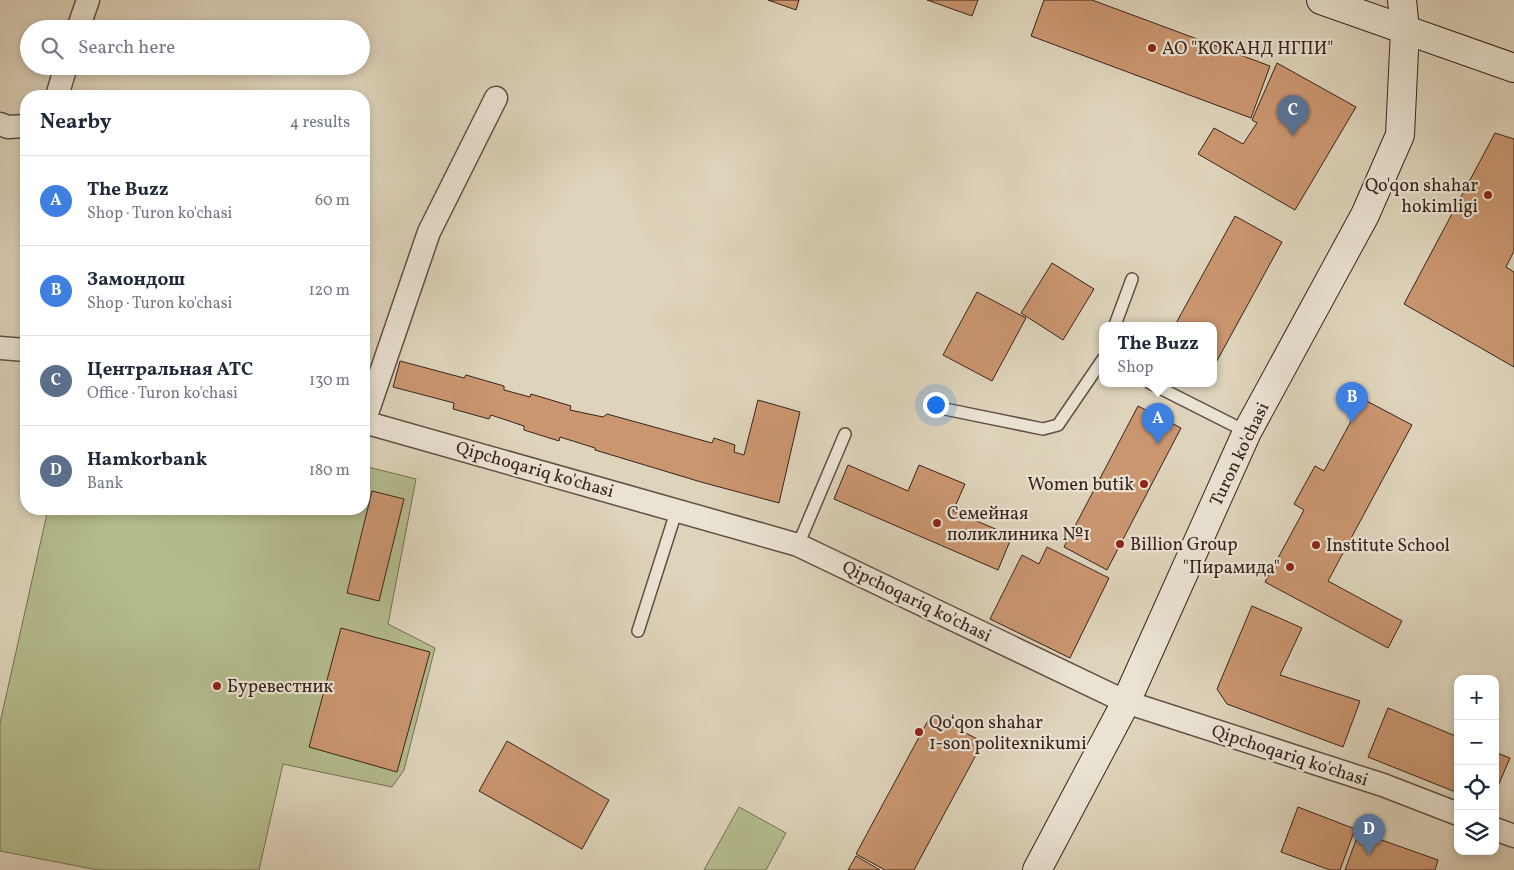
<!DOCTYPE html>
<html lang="en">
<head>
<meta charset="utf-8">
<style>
  body { margin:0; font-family:Vollkorn,serif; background:#f2f2f3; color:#1f2937 }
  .controls { position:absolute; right:15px; bottom:15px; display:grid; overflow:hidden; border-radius:10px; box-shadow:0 2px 8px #0003 }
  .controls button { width:45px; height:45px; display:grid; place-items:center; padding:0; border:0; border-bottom:1px solid #e0e1e3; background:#fff; color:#1f2937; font:25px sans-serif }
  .you { position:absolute; left:935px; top:404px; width:18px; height:18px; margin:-12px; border:4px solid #fff; border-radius:50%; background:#1a73e8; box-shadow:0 0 0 8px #1a73e833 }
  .badge { display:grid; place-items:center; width:32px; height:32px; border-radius:50%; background:#8f2418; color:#fff; font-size:16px; font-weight:700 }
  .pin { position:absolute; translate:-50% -41px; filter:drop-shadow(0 1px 2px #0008) }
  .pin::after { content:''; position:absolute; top:26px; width:18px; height:15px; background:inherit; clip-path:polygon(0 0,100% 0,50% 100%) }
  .popup { position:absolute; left:1099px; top:322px; width:118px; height:65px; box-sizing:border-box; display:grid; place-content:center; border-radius:10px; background:#fff; filter:drop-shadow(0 1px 4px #0005); font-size:16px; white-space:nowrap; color:#747a83 }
  .popup b { font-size:19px; color:#1f2937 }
  .popup::after { content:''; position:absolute; left:50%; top:100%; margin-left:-10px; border:10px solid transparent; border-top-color:#fff }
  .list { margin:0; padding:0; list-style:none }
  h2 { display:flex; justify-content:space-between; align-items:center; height:65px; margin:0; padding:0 20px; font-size:21px }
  h2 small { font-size:16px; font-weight:400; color:#747a83 }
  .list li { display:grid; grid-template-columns:32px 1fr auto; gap:15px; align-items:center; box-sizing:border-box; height:90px; padding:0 20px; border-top:1px solid #e0e1e3 }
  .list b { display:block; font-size:19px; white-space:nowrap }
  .list p { margin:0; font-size:16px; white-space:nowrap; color:#747a83 }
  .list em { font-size:16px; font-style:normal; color:#747a83 }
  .icon { flex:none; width:28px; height:28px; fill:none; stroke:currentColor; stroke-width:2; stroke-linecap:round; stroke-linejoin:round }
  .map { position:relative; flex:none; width:1514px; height:870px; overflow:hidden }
  .search { position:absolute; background:#fff; box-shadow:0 2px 8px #0003; left:20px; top:20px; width:350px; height:55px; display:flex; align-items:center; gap:12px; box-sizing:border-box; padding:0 18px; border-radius:28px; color:#747a83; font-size:19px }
  .panel { position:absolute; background:#fff; box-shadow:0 2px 8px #0003; left:20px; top:90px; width:350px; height:425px; border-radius:20px }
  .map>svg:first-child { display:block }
  .green { fill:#b4bc8e; stroke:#767054 }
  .building { fill:#ca9670; stroke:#38231b }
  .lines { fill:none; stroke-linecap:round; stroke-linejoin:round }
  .lane-casing { stroke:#624f43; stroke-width:14 }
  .street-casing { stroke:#624f43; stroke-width:25 }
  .secondary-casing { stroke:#38231b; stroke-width:30 }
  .lane { stroke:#eae3d3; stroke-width:11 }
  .street { stroke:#eae3d3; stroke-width:22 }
  .secondary { stroke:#eae3d3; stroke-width:28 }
  .poi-dot { fill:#8f2418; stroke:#eae3d3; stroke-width:2 }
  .labels { text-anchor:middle; stroke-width:4.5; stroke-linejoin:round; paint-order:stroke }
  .poi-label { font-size:18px; fill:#38231b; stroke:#eae3d3; text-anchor:start }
  .street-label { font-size:18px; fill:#38231b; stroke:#eae3d3 }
</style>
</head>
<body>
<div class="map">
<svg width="1514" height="870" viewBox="0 0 1514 870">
  <rect width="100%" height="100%" fill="#ded4bb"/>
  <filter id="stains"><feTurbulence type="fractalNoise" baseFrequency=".004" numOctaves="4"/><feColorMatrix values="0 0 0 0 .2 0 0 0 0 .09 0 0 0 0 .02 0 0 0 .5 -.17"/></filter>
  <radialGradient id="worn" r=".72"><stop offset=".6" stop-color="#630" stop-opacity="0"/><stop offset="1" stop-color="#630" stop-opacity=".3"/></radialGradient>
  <g class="green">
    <path d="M 364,466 L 416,479 L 388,624 L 435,648 L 404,770 L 392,787 L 283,764 L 259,870 L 98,870 L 0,851 L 0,723 L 48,509 L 364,509 Z"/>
    <path d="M 739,807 L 786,833 L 766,870 L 704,870 Z"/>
  </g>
  <g class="building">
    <path d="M 768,0 L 799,0 L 796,10 Z"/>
    <path d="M 927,0 L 978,0 L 972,16 Z"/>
    <path d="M 1044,0 L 1092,0 L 1270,66 L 1251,118 L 1031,36 Z"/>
    <path d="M 1277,63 L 1356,107 L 1295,210 L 1198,154 L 1214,128 L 1243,144 L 1257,123 L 1252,120 Z"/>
    <path d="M 1495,133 L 1514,139 L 1514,251 L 1506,267 L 1514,272 L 1514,367 L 1404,304 Z"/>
    <path d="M 1235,216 L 1282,242 L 1213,368 L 1213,325 L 1175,325 Z"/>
    <path d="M 1052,263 L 1094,289 L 1063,340 L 1021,313 Z"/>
    <path d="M 977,292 L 1026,318 L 992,381 L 943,355 Z"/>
    <path d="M 400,361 L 464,378 L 466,375 L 504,386 L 504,390 L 530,397 L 531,394 L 571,406 L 570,410 L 603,417 L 607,414 L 712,443 L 714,438 L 735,445 L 734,452 L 744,455 L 758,400 L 800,412 L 779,503 L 701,482 L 595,450 L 595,448 L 560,437 L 559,441 L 524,430 L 524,426 L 491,415 L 489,419 L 453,409 L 454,403 L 393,387 Z"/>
    <path d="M 1363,399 L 1412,425 L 1328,581 L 1402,621 L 1388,648 L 1265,582 L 1304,510 L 1294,504 L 1315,466 L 1324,471 Z"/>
    <path d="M 1138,406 L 1181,428 L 1107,570 L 1064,547 Z"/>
    <path d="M 848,465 L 908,491 L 919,465 L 965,484 L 953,511 L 1012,536 L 998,570 L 834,499 Z"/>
    <path d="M 372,491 L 404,499 L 379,601 L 347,593 Z"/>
    <path d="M 1047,547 L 1109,578 L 1070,658 L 990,619 L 1022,555 L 1039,564 Z"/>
    <path d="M 1252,606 L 1302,628 L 1280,675 L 1360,701 L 1343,747 L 1227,704 L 1217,689 Z"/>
    <path d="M 341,628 L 430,652 L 397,772 L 309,747 Z"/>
    <path d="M 1388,708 L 1458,737 L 1458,793 L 1368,757 Z"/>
    <path d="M 931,715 L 983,742 L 914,870 L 885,870 L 856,854 Z"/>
    <path d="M 507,741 L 609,800 L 582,849 L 479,791 Z"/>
    <path d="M 1495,752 L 1510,758 L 1495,793 Z"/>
    <path d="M 1298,807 L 1355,829 L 1340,870 L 1330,870 L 1281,852 Z"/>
    <path d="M 1359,832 L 1438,860 L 1435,870 L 1345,870 Z"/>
    <path d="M 856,856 L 880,870 L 848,870 Z"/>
  </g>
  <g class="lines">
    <defs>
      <g id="lane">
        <path d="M 1115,325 L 1132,279"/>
        <path d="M 1150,383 L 1247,432"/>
        <path d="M 940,408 L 1043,429 L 1058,425 L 1103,359"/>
        <path d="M 798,545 L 845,434"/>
        <path d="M 638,631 L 677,509"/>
      </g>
      <g id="street">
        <path d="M 78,29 L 88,0"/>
        <path d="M 57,96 L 66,66"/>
        <path d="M 0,124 L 8,127 L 26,126"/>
        <path d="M 0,348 L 26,350"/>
        <path d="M 364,422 L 798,545 L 1126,702 L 1383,785 L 1458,814"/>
        <path d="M 364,422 L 429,232 L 496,98"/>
        <path d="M 1495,829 L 1514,836"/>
      </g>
      <g id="secondary">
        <path d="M 1321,0 L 1514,68"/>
        <path d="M 1037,870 L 1126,702 L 1247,432 L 1365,215 L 1400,135 L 1405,30 L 1402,0"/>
      </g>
    </defs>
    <use href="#lane" class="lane-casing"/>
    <use href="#street" class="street-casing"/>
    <use href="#secondary" class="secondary-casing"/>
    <use href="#lane" class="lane"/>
    <use href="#street" class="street"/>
    <use href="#secondary" class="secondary"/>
  </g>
  <g class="poi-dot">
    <circle cx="1152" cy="48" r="5"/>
    <circle cx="1488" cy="195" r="5"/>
    <circle cx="1144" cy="484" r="5"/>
    <circle cx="937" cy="523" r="5"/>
    <circle cx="1120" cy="544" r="5"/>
    <circle cx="1316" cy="545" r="5"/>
    <circle cx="1290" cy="567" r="5"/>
    <circle cx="217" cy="686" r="5"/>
    <circle cx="919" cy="732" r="5"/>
  </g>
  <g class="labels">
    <g class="poi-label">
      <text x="1162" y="54">АО "КОКАНД НГПИ"</text>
      <text x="1478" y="191" text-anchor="end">Qo'qon shahar<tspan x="1478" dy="21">hokimligi</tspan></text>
      <text x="1134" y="490" text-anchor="end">Women butik</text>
      <text x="947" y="519">Семейная<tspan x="947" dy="21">поликлиника №1</tspan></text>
      <text x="1130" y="550">Billion Group</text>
      <text x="1326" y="551">Institute School</text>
      <text x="1280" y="573" text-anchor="end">"Пирамида"</text>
      <text x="227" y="692">Буревестник</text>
      <text x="929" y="728">Qoʻqon shahar<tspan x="929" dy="21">1-son politexnikumi</tspan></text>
    </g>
    <g class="street-label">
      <text transform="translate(1239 454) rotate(-64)" y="6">Turon ko'chasi</text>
      <text transform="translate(535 469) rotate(16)" y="6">Qipchoqariq ko'chasi</text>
      <text transform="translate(917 601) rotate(26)" y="6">Qipchoqariq ko'chasi</text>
      <text transform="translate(1290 755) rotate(18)" y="6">Qipchoqariq ko'chasi</text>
    </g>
  </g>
  <rect width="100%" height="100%" filter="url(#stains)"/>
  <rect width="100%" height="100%" fill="url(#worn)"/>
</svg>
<div class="controls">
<button>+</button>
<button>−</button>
<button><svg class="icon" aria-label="locate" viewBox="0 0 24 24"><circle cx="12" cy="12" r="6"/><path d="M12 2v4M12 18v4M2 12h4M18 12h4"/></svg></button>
<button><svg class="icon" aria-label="layers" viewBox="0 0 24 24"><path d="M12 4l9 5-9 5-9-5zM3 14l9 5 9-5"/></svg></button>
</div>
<div class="you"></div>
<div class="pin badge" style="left:1158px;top:444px;background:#3f7fe0">A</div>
<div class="popup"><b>The Buzz</b>Shop</div>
<div class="pin badge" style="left:1352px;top:423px;background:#3f7fe0">B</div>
<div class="pin badge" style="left:1293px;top:136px;background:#5c6f8a">C</div>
<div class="pin badge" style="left:1369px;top:855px;background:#5c6f8a">D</div>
<div class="search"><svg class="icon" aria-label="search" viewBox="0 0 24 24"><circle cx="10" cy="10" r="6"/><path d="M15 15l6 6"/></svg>Search here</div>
<section class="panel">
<h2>Nearby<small>4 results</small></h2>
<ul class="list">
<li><span class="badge" style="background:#3f7fe0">A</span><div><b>The Buzz</b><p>Shop · Turon ko'chasi</p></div><em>60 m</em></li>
<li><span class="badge" style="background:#3f7fe0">B</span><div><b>Замондош</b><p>Shop · Turon ko'chasi</p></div><em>120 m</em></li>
<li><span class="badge" style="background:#5c6f8a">C</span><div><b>Центральная АТС</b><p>Office · Turon ko'chasi</p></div><em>130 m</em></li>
<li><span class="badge" style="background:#5c6f8a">D</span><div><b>Hamkorbank</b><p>Bank</p></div><em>180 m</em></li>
</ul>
</section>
</div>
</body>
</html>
